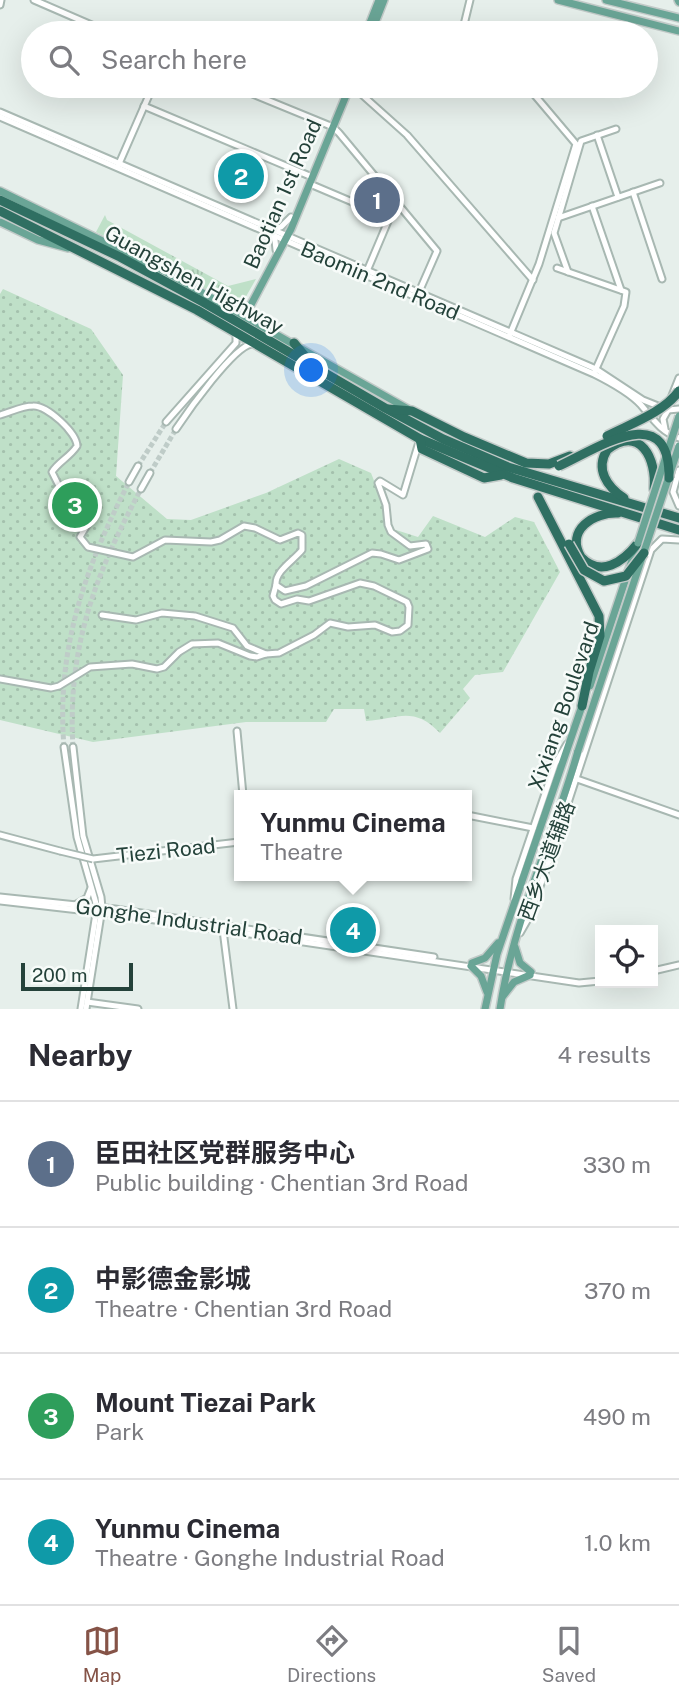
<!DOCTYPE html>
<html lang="en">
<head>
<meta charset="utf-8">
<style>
  body { margin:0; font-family:"Public Sans","Noto Sans SC",sans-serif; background:#f2f2f3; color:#2b2b33 }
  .controls { position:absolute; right:21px; bottom:21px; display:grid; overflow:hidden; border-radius:0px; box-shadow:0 7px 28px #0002 }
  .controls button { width:63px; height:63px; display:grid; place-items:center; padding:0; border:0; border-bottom:2px solid #e1e1e2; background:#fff; color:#2b2b33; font:35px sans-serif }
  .scale { position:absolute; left:21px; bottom:18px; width:112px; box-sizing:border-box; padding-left:7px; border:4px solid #24423a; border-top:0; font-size:19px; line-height:24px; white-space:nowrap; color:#24423a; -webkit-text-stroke:5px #f7fbf9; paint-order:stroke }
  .you { position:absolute; left:312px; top:371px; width:24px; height:24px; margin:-18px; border:5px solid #fff; border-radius:50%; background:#1a73e8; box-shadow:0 0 0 10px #1a73e833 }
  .badge { display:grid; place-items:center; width:46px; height:46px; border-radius:50%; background:#855347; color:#fff; font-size:23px; font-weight:700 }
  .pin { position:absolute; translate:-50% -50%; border:4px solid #fff; box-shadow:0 2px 7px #0006 }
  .popup { position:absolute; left:234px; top:790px; width:238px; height:91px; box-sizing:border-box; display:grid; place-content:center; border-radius:0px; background:#fff; filter:drop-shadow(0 2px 5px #0005); font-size:23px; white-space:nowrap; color:#7c7c81 }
  .popup b { font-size:26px; color:#2b2b33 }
  .popup::after { content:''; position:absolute; left:50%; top:100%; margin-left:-14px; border:14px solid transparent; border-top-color:#fff }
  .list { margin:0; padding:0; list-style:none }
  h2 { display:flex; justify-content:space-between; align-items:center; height:91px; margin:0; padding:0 28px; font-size:30px }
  h2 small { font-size:23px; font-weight:400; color:#7c7c81 }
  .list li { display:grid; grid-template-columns:46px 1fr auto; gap:21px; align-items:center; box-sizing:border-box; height:126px; padding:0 28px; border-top:2px solid #e1e1e2 }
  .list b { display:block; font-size:26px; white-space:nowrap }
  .list p { margin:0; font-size:23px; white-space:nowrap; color:#7c7c81 }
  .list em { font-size:23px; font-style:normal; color:#7c7c81 }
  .icon { flex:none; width:38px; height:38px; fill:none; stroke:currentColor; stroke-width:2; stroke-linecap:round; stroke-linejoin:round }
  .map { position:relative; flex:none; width:679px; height:1009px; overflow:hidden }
  .search { position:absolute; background:#fff; box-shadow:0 7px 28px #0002; left:21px; right:21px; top:21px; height:77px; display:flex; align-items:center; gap:18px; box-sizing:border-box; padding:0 24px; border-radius:38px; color:#7c7c81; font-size:26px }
  .sheet { height:595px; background:#fff }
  nav { display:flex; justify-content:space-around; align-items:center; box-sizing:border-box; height:98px; border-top:2px solid #e1e1e2; background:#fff; font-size:19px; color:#7c7c81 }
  nav a { display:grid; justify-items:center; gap:4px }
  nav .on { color:#855347 }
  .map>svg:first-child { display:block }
  .grass { fill:url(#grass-tufts) }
  .park { fill:url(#park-dots) }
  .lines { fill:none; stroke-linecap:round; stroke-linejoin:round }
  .minor-tunnel { stroke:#bfccc8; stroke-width:5; stroke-dasharray:5 2.5; stroke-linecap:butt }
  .minor-casing { stroke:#a8b8b2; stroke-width:9 }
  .major-casing { stroke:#c2cac8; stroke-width:10 }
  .highway-casing { stroke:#c2cac8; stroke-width:12 }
  .minor { stroke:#fff; stroke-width:5 }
  .major { stroke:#6aa596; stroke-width:7 }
  .highway { stroke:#2f6f62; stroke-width:9 }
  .minor-bridge-casing { stroke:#a8b8b2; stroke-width:9; stroke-linecap:butt }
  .major-bridge-casing { stroke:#c2cac8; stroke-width:10; stroke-linecap:butt }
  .highway-bridge-casing { stroke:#c2cac8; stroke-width:12; stroke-linecap:butt }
  .minor-bridge { stroke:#fff; stroke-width:5 }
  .major-bridge { stroke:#6aa596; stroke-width:7 }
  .highway-bridge { stroke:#2f6f62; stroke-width:9 }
  .labels { text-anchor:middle; stroke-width:5; stroke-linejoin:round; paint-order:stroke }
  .street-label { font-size:21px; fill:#24423a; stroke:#f7fbf9 }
</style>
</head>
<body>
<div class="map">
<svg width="679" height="1009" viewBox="0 0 679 1009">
  <defs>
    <pattern id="grass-tufts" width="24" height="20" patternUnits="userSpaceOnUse" patternTransform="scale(1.75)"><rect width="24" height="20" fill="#bfe0c8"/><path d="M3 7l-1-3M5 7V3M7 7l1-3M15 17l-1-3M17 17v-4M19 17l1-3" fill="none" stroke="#a4c1ad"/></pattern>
    <pattern id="park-dots" width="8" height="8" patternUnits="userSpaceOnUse" patternTransform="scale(1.75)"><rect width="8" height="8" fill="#bfe0c8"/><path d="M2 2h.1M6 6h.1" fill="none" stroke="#a4c1ad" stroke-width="1.8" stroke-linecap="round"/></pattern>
  </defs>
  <rect width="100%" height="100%" fill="#e6efeb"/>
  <path class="grass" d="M 105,215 L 107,220 L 228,286 L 256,279 L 240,307 L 96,232 Z"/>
  <path class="park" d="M 3,289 L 91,329 L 123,375 L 116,476 L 167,519 L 191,520 L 266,493 L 339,459 L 371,473 L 393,529 L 418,537 L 433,516 L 485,537 L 515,517 L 534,522 L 560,572 L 503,672 L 475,675 L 463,689 L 470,698 L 440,733 C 413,705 398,719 366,721 L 364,709 L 334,709 L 326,722 L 246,722 L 93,742 L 0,720 L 0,294 Z"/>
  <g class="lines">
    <g class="minor-tunnel">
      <path d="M 138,466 L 166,422"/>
      <path d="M 150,473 L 176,429"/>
      <path d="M 64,747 C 56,649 85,568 129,482"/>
      <path d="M 73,747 C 67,648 95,575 141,489"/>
    </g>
    <defs>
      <g id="minor">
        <path d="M 34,0 L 110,33"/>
        <path d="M 0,5 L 1,0"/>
        <path d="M 462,33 L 470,0"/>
        <path d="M 233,86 L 333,127 L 339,133 L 437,251 L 419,292"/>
        <path d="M 349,86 L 359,92 L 407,135 L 533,280"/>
        <path d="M 144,106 L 312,177"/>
        <path d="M 0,112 L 596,369 L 643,400 L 668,410 L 679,409"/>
        <path d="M 0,117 L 594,374 C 610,382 629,392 641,405 C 653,419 661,432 679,438"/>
        <path d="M 597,135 L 618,197"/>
        <path d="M 118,166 L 153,86"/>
        <path d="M 310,184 L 390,218"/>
        <path d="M 633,192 L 662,279"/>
        <path d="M 592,206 L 621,290"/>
        <path d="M 558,218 L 660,183"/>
        <path d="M 275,229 L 281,227 L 291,217"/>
        <path d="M 271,235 L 275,240 L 276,250"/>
        <path d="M 557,268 L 626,292 L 624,306 L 595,371"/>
        <path d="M 367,271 L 397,200"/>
        <path d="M 568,272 L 554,233 L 581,141 L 616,129"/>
        <path d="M 510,334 L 539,264 L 576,144 L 527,86"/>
        <path d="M 671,398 L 679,378"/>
        <path d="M 0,415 C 11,412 22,406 33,406 C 47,405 77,433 77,446 C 70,457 58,462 52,472 L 59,486 L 68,489 L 84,484 L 90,492 L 92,517 L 80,537 L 88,547 L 133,557 L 165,540 L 211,542 L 220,540 L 244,526 L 255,528 L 280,540 L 298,533 L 302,535 L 302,550 C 293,561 275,571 276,585 L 285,591 L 306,586 L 372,553 L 381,554 L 399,560 L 428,549 L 426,544 L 410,546 L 391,532 L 388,525 L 386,505 L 378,483 L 380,481 L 403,495 L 419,442"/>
        <path d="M 166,422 L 236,343 L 236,334"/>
        <path d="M 176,429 C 188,411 234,346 252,344"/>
        <path d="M 665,429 L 663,419 L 668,410"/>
        <path d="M 679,470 L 673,492 L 679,506"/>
        <path d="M 129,482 L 138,466"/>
        <path d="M 141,489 L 150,473"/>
        <path d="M 102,615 L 136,620 L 162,613 L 195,616 L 233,628 L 247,646 L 266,654 L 279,653 L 314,635 L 330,623 L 348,627 L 375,625 L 392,632 L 400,631 L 408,625 L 409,607 L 407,602 L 374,586 L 360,583 L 309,601 L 297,599 L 281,604 L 275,600 L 273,596 L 276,585"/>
        <path d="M 0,679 L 51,688 L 59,686 L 90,667 L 132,664 L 157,669 L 164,667 L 179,652 L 192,644 L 218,643 L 250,656 L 257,657 L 266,654"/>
        <path d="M 237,731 L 243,795"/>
        <path d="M 64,747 L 77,837 L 97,907 L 81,1009"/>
        <path d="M 73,747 L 83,836 L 101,897 L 102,908 L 86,1009"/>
        <path d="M 577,779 L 679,815"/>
        <path d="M 467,815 L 533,828"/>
        <path d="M 0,835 L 60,851"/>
        <path d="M 93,859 L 239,842"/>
        <path d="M 0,897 L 115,909 L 434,957"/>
        <path d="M 514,899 L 516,879 L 555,764 L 567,744"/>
        <path d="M 0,901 L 114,914 L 579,983 L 600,981"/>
        <path d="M 75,905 L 87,898 L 91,888"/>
        <path d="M 223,930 L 233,1009"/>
        <path d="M 520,933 L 528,919 L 545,873 L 651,550 L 662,539 L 679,540"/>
        <path d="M 653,971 L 679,965"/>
        <path d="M 87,1002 L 138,1009"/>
      </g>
      <g id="major">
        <path d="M 558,0 L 679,31"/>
        <path d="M 606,0 L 679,18"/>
        <path d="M 678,0 L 679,2"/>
        <path d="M 366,33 L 379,0"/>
        <path d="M 371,33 L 384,0"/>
        <path d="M 0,191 L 164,271 L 408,409"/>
        <path d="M 0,222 L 38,240 L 68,248"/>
        <path d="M 245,316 L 291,229 L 350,86"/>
        <path d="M 590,686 L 636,548"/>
        <path d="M 515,947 L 520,963 L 531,972"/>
        <path d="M 472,963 L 485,958 L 498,943"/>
        <path d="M 471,966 L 481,976 L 487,992"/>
        <path d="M 503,996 L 514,982 L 530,975"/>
        <path d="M 485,1009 L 497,954 L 583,703"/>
        <path d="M 500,1009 C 513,920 554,837 578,751"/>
      </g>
      <g id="highway">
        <path d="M 0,200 L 120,257 L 203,302 L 385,408 L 443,439 L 508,467 L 679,518"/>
        <path d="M 0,211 L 197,310 L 420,439 L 513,478 L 679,530"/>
        <path d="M 294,343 L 309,361"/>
        <path d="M 388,409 L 412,411 L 464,437 L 526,463 L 549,464 L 570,456"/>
        <path d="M 420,439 L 422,449 L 484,478 L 501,475"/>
        <path d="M 538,497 L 599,616 L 600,636 L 589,672 L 582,706"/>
        <path d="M 624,498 C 607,487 595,469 607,450 C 640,424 657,459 654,489"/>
        <path d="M 618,513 C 594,512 565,530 581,557 C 601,578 623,562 638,543"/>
      </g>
    </defs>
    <use href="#minor" class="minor-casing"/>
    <use href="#major" class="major-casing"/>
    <use href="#highway" class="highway-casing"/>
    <use href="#minor" class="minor"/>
    <use href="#major" class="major"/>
    <use href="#highway" class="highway"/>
    <defs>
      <path id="minor-bridge" d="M 60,851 L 93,859"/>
      <g id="major-bridge">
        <path d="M 638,543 L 679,416"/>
        <path d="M 578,751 L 679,446"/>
      </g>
      <g id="highway-bridge">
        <path d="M 607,436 C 630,424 663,413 679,391"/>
        <path d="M 559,466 C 595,450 670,397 669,478"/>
        <path d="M 569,544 L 584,570 L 604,581 L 626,576 L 644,553"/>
      </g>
    </defs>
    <use href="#minor-bridge" class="minor-bridge-casing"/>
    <use href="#major-bridge" class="major-bridge-casing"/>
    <use href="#highway-bridge" class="highway-bridge-casing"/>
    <use href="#minor-bridge" class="minor-bridge"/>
    <use href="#major-bridge" class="major-bridge"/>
    <use href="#highway-bridge" class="highway-bridge"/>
  </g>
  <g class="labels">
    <g class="street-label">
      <text transform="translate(283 194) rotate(-66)" y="7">Baotian 1st Road</text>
      <text transform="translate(194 280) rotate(29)" y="7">Guangshen Highway</text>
      <text transform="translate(380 281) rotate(23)" y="7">Baomin 2nd Road</text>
      <text transform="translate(564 706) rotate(-71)" y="7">Xixiang Boulevard</text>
      <text transform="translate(166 851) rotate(-6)" y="7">Tiezi Road</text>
      <text transform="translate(547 861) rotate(-70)" y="7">西乡大道辅路</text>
      <text transform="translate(189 922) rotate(8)" y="7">Gonghe Industrial Road</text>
    </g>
  </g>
</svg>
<div class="controls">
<button><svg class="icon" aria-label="locate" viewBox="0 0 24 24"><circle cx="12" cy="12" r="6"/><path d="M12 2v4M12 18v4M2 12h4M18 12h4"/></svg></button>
</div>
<div class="scale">200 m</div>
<div class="you"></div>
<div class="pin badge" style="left:377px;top:200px;background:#5c6f8a">1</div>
<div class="pin badge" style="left:241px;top:176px;background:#0f9aa8">2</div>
<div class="pin badge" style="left:75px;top:505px;background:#2e9e5b">3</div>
<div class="pin badge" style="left:353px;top:930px;background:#0f9aa8">4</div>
<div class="popup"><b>Yunmu Cinema</b>Theatre</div>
<div class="search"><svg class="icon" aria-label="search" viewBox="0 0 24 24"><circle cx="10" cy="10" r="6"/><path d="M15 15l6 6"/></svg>Search here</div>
</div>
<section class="sheet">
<h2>Nearby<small>4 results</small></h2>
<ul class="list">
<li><span class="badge" style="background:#5c6f8a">1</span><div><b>臣田社区党群服务中心</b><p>Public building · Chentian 3rd Road</p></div><em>330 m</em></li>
<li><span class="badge" style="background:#0f9aa8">2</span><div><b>中影德金影城</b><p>Theatre · Chentian 3rd Road</p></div><em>370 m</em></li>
<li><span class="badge" style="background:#2e9e5b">3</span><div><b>Mount Tiezai Park</b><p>Park</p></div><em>490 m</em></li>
<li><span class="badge" style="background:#0f9aa8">4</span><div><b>Yunmu Cinema</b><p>Theatre · Gonghe Industrial Road</p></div><em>1.0 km</em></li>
</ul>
</section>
<nav>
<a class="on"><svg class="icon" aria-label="map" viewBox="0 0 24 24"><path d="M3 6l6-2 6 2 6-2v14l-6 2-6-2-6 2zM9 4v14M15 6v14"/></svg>Map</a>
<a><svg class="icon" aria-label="directions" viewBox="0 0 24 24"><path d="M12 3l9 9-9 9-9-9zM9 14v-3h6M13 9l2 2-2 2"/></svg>Directions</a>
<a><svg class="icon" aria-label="saved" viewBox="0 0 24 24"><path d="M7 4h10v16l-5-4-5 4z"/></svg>Saved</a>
</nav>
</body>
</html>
